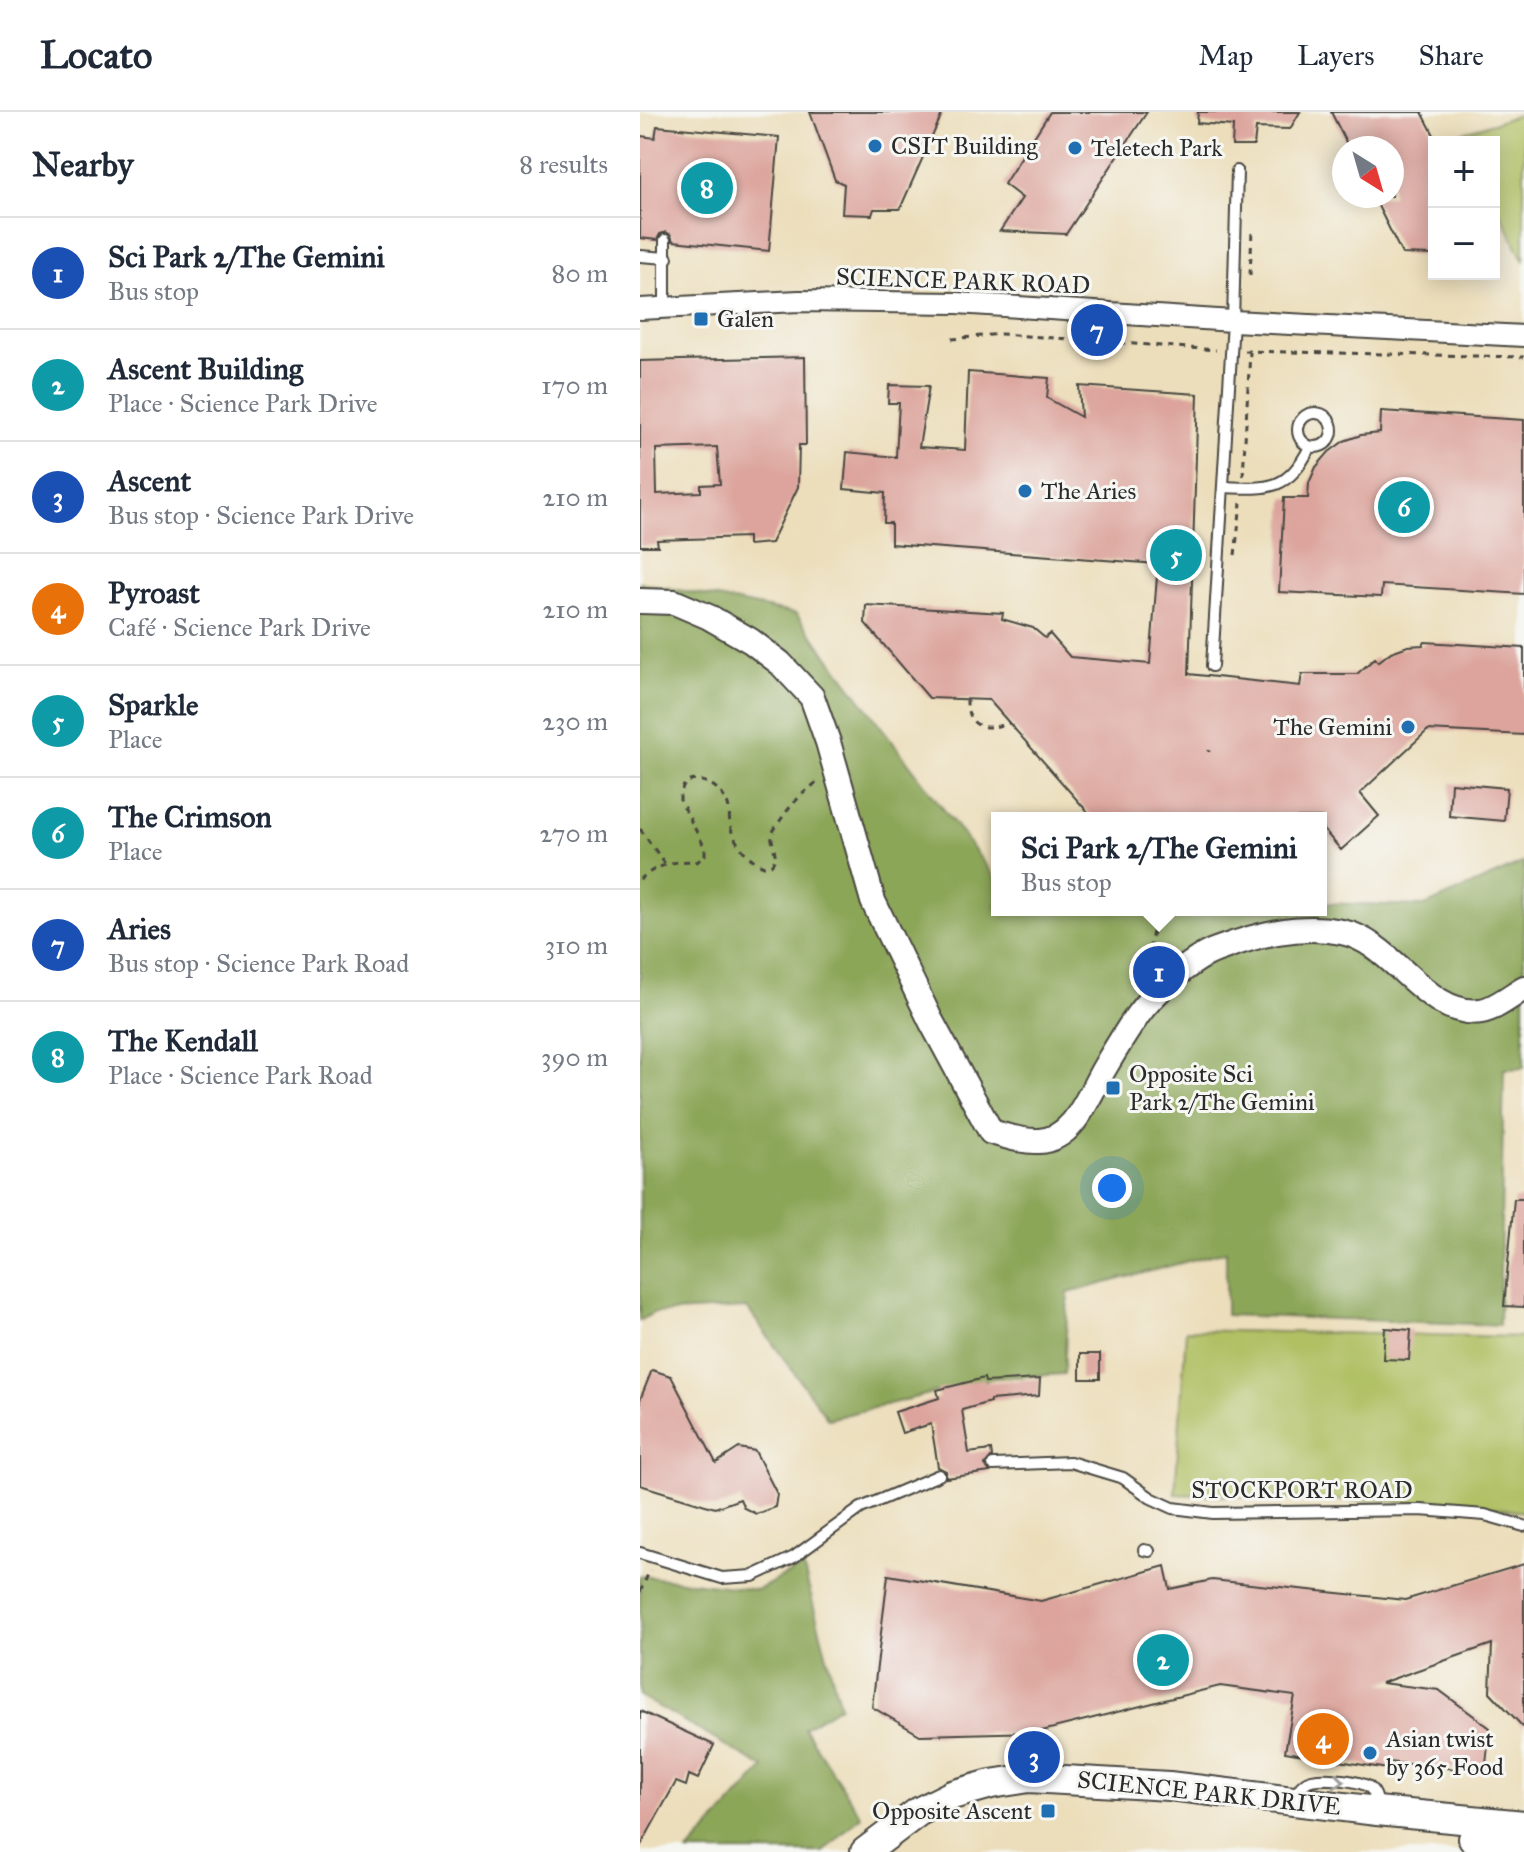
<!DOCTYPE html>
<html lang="en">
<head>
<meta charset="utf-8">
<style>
  body { margin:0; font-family:"IM FELL Great Primer",serif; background:#f2f2f3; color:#1f2937 }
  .controls { position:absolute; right:24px; top:24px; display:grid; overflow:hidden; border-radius:0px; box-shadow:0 4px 20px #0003 }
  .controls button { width:72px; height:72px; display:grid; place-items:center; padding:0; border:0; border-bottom:2px solid #e0e1e3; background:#fff; color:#1f2937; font:40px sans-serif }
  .compass { position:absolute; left:692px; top:24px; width:72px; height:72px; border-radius:50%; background:#fff; box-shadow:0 4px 20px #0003; rotate:143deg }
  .you { position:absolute; left:472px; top:1076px; width:28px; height:28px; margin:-20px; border:6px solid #fff; border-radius:50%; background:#1a73e8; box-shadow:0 0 0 12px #1a73e833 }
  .badge { display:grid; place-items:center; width:52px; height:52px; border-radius:50%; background:#2563eb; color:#fff; font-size:26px; font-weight:700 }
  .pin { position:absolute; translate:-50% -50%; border:4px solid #fff; box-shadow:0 2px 8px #0006 }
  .popup { position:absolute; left:351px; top:700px; width:336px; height:104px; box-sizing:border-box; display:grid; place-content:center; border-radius:0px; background:#fff; filter:drop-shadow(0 2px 6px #0005); font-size:26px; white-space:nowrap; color:#747a83 }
  .popup b { font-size:30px; color:#1f2937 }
  .popup::after { content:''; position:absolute; left:50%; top:100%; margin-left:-16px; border:16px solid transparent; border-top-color:#fff }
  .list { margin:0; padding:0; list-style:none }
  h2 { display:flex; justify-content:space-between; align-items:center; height:104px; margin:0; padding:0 32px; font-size:34px }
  h2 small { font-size:26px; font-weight:400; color:#747a83 }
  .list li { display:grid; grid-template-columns:52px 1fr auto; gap:24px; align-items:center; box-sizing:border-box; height:112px; padding:0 32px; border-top:2px solid #e0e1e3 }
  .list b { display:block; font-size:30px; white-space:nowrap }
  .list p { margin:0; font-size:26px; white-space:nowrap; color:#747a83 }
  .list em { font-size:26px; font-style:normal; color:#747a83 }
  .map { position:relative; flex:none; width:884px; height:1740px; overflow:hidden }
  header { display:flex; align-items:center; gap:48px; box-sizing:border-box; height:112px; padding:0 40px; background:#fff; border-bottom:2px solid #e0e1e3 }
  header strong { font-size:38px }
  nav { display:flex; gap:44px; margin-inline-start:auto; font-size:28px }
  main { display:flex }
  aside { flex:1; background:#fff }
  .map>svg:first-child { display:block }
  .green { fill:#b0c063; stroke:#6e7647; stroke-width:2 }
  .forest { fill:#8ca659; stroke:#5c6842; stroke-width:2 }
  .building { fill:#dca49c; fill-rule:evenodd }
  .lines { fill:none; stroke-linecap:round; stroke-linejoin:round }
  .service-casing { stroke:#484641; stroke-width:14 }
  .minor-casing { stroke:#484641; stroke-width:24 }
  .tertiary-casing { stroke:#484641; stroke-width:28 }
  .secondary-casing { stroke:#484641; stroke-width:32 }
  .path { stroke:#484641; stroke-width:3; stroke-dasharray:6 6; stroke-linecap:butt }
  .service { stroke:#fff; stroke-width:10 }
  .minor { stroke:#fff; stroke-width:20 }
  .tertiary { stroke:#fff; stroke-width:24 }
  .secondary { stroke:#fff; stroke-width:28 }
  .oneway { stroke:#a0a0a0 }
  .poi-dot { fill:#1f6fb2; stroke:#f6f6f2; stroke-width:3 }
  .labels { text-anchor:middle; stroke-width:6; stroke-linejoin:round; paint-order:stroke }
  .poi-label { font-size:24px; fill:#2b2b2b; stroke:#f6f6f2; text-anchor:start }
  .street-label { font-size:24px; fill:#2b2b2b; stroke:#f6f6f2 }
</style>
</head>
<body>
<header>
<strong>Locato</strong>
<nav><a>Map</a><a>Layers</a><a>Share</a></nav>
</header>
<main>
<aside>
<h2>Nearby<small>8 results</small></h2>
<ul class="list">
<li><span class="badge" style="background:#1a4fb4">1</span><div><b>Sci Park 2/The Gemini</b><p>Bus stop</p></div><em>80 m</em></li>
<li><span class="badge" style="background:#0f9aa8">2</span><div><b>Ascent Building</b><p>Place · Science Park Drive</p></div><em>170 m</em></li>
<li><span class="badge" style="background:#1a4fb4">3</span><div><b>Ascent</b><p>Bus stop · Science Park Drive</p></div><em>210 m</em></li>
<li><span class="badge" style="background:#e8710a">4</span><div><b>Pyroast</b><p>Café · Science Park Drive</p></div><em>210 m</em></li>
<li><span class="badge" style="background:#0f9aa8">5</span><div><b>Sparkle</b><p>Place</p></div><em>230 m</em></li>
<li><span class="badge" style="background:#0f9aa8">6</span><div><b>The Crimson</b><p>Place</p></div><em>270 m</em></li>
<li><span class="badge" style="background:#1a4fb4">7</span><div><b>Aries</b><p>Bus stop · Science Park Road</p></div><em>310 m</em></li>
<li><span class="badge" style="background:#0f9aa8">8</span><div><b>The Kendall</b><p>Place · Science Park Road</p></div><em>390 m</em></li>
</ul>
</aside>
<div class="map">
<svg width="884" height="1740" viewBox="0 0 884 1740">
  <rect width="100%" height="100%" fill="#f6f6f2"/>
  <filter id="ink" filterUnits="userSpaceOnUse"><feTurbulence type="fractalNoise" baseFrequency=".0125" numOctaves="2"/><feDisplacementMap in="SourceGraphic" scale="16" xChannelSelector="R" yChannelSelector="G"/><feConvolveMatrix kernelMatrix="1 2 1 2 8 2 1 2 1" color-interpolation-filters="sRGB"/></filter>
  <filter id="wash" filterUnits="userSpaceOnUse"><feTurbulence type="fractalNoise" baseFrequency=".006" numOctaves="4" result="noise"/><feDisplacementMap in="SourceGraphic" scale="32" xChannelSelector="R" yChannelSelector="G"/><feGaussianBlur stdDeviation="1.8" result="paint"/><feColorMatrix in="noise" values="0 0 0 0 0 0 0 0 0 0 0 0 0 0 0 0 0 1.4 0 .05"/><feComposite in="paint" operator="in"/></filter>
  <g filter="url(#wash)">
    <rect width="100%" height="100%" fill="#ecdebb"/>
    <g class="green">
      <path d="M 882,2 L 884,7 L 884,149 L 854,88 L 854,30 L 825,30 L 821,21 Z"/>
      <path d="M 546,1218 L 884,1225 L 884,1400 L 840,1393 L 535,1382 Z"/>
    </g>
    <g class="forest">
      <path d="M 0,470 L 156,502 L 357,768 L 357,798 L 681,798 L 681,791 L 785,794 L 884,750 L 884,956 L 864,957 L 859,1213 L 586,1203 L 586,1139 L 428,1181 L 424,1262 L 354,1266 L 188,1307 L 107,1196 L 13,1201 L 0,1209 Z"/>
      <path d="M 163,1454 L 200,1594 L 164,1616 L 221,1704 L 183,1740 L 48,1740 L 124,1656 L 0,1584 L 0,1464 L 118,1478 Z"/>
    </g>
    <g id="blocks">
      <g class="building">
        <path d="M 170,0 L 303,0 L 260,97 L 234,97 L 232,103 L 202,102 L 204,72 L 195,68 Z"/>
        <path d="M 410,0 L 507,0 L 426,122 L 360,119 L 382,86 L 364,72 Z"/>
        <path d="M 558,0 L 660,0 L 650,17 L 616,16 L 614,34 L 592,34 L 593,14 L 557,11 Z"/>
        <path d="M 691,0 L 782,0 L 794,23 L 794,143 L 762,142 L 733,84 L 752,84 L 752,36 L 709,36 Z"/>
        <path d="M 17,14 L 139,25 L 129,139 L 33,129 L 31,123 L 26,120 L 20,122 L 17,128 L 0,126 L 0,24 L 15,26 Z"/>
        <path d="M 165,245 L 166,333 L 159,333 L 158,375 L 131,431 L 108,433 L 108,425 L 17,428 L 18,434 L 0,434 L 0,249 ZM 77,335 L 80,372 L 61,373 L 61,380 L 17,382 L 16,337 Z"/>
        <path d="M 328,260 L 409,266 L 407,286 L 441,305 L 439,274 L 558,282 L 549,562 L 660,574 L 662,562 L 717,562 L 735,546 L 738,550 L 751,540 L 768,534 L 783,533 L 785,530 L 884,536 L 884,623 L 788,618 L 720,681 L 739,704 L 701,738 L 681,715 L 681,706 L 453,706 L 349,588 L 289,586 L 225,511 L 226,493 L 363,501 L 362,507 L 393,516 L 405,526 L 410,522 L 430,545 L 510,552 L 518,452 L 251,432 L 251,411 L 244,411 L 245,381 L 204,377 L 207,340 L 256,345 L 259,291 L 248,291 L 249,273 L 289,274 L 279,335 L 325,338 Z"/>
        <path d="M 741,299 L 884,308 L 884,482 L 742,473 L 741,485 L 639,480 L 644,386 L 668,386 L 669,371 L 676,355 L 689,340 L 704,329 L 721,323 L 740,321 Z"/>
        <path d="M 811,671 L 867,676 L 864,709 L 809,704 Z"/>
        <path d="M 874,1087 L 884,1087 L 884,1195 L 864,1194 Z"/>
        <path d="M 745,1216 L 771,1218 L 769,1248 L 743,1247 Z"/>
        <rect x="440" y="1242" width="20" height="25"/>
        <path d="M 12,1258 L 31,1264 L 76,1351 L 99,1336 L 115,1339 L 137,1382 L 135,1395 L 116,1402 L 104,1396 L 100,1387 L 75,1396 L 0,1373 L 0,1288 Z"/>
        <path d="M 344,1266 L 345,1270 L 400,1267 L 399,1284 L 350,1288 L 350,1290 L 322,1298 L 329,1341 L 351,1338 L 352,1345 L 345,1353 L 350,1360 L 306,1366 L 306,1359 L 298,1355 L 291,1312 L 262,1321 L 255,1300 L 299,1286 L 297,1278 Z"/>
        <path d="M 884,1452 L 884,1616 L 850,1580 L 852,1532 L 741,1571 L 799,1578 L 850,1616 L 845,1660 L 749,1650 L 748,1657 L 645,1640 L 655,1584 L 580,1574 L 398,1620 L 280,1623 L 232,1595 L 248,1463 L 401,1489 L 525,1454 L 530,1477 L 572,1468 L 765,1488 Z"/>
        <path d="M 0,1599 L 74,1633 L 58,1667 L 49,1663 L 46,1674 L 36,1670 L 0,1735 Z"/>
      </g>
    </g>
  </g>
  <g filter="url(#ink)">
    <use href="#blocks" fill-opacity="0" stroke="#484641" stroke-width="2"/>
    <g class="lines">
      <defs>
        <g id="service">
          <path d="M 25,128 L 25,195"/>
          <path d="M 0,144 L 27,146"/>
          <circle cx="675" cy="318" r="17"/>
          <path d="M 584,375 C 629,377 648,379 670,335"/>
          <path d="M 572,554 L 593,209 L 597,59"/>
          <path d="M 353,1353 L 430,1350 L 483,1366 L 511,1386 L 533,1396 L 573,1401 L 780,1398 L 845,1403 L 884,1414"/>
          <path d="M 504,1438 L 509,1439"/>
          <path d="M 0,1441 L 82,1466 L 113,1464 L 154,1445 L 221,1396 L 299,1363"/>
          <path d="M 655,1688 C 657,1681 659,1675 665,1671 C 675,1663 718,1668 729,1675 C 736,1681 738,1689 737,1698"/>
        </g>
        <path id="minor" d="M 0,197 L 159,189 L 317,191 L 593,209 L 884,224"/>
        <path id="tertiary" d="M 0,489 L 34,490 L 69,505 L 111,529 L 140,551 L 172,585 L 188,630 L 233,789 L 291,909 L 351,1020 C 366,1024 383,1030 399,1029 C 436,1027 449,981 465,955 C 475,938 486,920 497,904 C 513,881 551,847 576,838 C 616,823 659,811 702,820 C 754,830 786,906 841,899 C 855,897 872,883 884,876"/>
        <g id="secondary">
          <path d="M 833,1727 L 884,1733"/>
          <path d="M 225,1740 L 278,1700 L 312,1683 L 351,1672 L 389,1666 L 529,1674 L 737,1699 L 884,1713"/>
        </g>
      </defs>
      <use href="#service" class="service-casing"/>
      <use href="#minor" class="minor-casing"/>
      <use href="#tertiary" class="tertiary-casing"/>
      <use href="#secondary" class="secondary-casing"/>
      <g class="path">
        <path d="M 610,163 L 612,119"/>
        <path d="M 312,227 L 361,222 L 576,238"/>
        <path d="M 604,239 L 884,245"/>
        <path d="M 603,364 L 610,240"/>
        <path d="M 595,443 L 601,391"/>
        <path d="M 327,587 C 326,617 346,619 369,611"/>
        <path d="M 569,640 L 569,638"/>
        <path d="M 0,717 L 26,753"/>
        <path d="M 0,768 C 13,754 38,747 57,750 L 65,743 L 65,736 L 40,688 L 40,682 L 45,671 C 61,663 80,674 87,691 C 91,698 88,709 91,717 C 96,733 109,748 124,754 L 131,753 L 136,746 L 131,723 C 144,701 158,683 179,669"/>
        <path d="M 505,861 L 514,814 L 528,804 L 542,798"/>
        <path d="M 0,1480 L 10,1458"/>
      </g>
      <use href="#service" class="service"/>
      <use href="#minor" class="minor"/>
      <use href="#tertiary" class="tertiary"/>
      <use href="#secondary" class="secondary"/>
    </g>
    <defs><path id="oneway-chevron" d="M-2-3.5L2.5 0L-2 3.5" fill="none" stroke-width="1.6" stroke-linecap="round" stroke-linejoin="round" transform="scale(2)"/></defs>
    <use class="oneway" href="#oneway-chevron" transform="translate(699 1669) rotate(7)"/>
  </g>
  <g class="poi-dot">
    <circle cx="235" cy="34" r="8"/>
    <circle cx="435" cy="36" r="8"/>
    <rect x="53" y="199" width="16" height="16" rx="4"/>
    <circle cx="385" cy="379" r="8"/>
    <circle cx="768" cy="615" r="8"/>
    <rect x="465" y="968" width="16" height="16" rx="4"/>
    <circle cx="730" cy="1641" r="8"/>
    <rect x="400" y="1691" width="16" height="16" rx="4"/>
  </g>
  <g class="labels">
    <g class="poi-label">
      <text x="251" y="42">CSIT Building</text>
      <text x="451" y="44">Teletech Park</text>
      <text x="77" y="215">Galen</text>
      <text x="401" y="387">The Aries</text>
      <text x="752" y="623" text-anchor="end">The Gemini</text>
      <text x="489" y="970">Opposite Sci<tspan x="489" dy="28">Park 2/The Gemini</tspan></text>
      <text x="746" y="1635">Asian twist<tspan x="746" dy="28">by 365 Food</tspan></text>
      <text x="392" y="1707" text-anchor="end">Opposite Ascent</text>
    </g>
    <g class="street-label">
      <text transform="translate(323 169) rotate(2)" y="8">SCIENCE PARK ROAD</text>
      <text x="662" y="1386">STOCKPORT ROAD</text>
      <text transform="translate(569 1681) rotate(6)" y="8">SCIENCE PARK DRIVE</text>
    </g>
  </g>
</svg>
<div class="controls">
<button>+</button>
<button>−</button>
</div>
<svg class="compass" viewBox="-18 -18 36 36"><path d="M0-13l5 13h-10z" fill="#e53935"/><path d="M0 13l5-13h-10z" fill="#747a83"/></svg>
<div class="you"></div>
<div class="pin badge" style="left:519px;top:860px;background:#1a4fb4">1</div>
<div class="popup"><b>Sci Park 2/The Gemini</b>Bus stop</div>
<div class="pin badge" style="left:523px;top:1548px;background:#0f9aa8">2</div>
<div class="pin badge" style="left:394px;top:1645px;background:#1a4fb4">3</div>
<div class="pin badge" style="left:683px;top:1627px;background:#e8710a">4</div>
<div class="pin badge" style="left:536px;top:443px;background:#0f9aa8">5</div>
<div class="pin badge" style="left:764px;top:395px;background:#0f9aa8">6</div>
<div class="pin badge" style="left:457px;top:218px;background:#1a4fb4">7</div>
<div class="pin badge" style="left:67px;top:76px;background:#0f9aa8">8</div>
</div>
</main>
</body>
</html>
